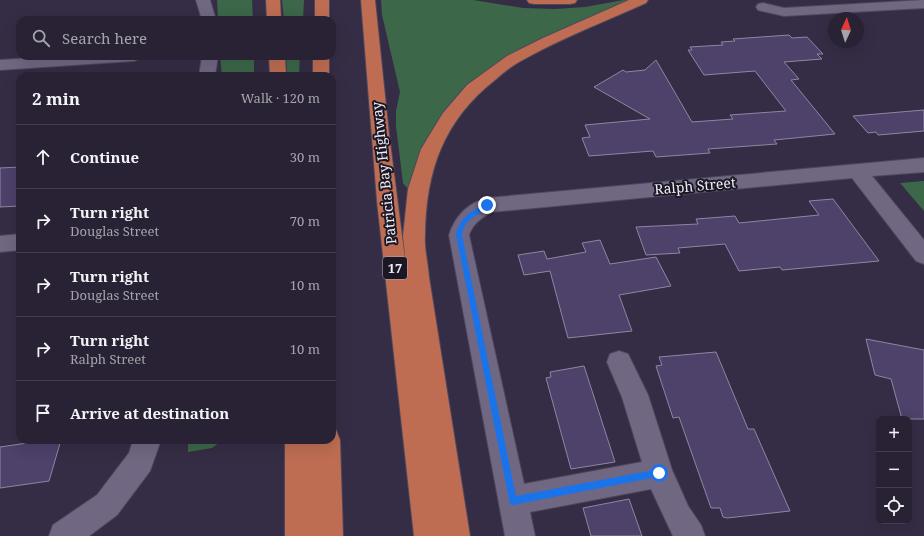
<!DOCTYPE html>
<html lang="en">
<head>
<meta charset="utf-8">
<style>
  body { margin:0; font-family:"Noto Serif",serif; background:#302a3c; color:#f1f3f6 }
  .controls { position:absolute; right:12px; bottom:12px; display:grid; overflow:hidden; border-radius:8px; box-shadow:0 4px 16px #0002 }
  .controls button { width:36px; height:36px; display:grid; place-items:center; padding:0; border:0; border-bottom:1px solid #443f4f; background:#282234; color:#f1f3f6; font:20px sans-serif }
  .compass { position:absolute; left:828px; top:12px; width:36px; height:36px; border-radius:50%; background:#282234; box-shadow:0 4px 16px #0002; rotate:4deg }
  .stop { position:absolute; width:12px; height:12px; margin:-9px; border:3px solid #1a73e8; border-radius:50%; background:#fff }
  .stop.end { background:#1a73e8; border-color:#fff; box-shadow:0 1px 4px #0008 }
  .list { margin:0; padding:0; list-style:none }
  h2 { display:flex; justify-content:space-between; align-items:center; height:52px; margin:0; padding:0 16px; font-size:17px }
  h2 small { font-size:13px; font-weight:400; color:#a5a4ac }
  .list li { display:grid; grid-template-columns:26px 1fr auto; gap:12px; align-items:center; box-sizing:border-box; height:64px; padding:0 16px; border-top:1px solid #443f4f }
  .list b { display:block; font-size:15px; white-space:nowrap }
  .list p { margin:0; font-size:13px; white-space:nowrap; color:#a5a4ac }
  .list em { font-size:13px; font-style:normal; color:#a5a4ac }
  .icon { flex:none; width:22px; height:22px; fill:none; stroke:currentColor; stroke-width:2; stroke-linecap:round; stroke-linejoin:round }
  .map { position:relative; flex:none; width:924px; height:536px; overflow:hidden }
  .search { position:absolute; background:#282234; box-shadow:0 4px 16px #0002; left:16px; top:16px; width:320px; height:44px; display:flex; align-items:center; gap:10px; box-sizing:border-box; padding:0 14px; border-radius:12px; color:#a5a4ac; font-size:15px }
  .panel { position:absolute; background:#282234; box-shadow:0 4px 16px #0002; left:16px; top:72px; width:320px; height:372px; border-radius:12px }
  .map>svg:first-child { display:block }
  .green { fill:#3c6749 }
  .building { fill:#4e416a; stroke:#8f86a2 }
  .lines { fill:none; stroke-linecap:round; stroke-linejoin:round }
  .minor-casing { stroke:#4f485d; stroke-width:2 }
  .highway-casing { stroke:#4f485d; stroke-width:2 }
  .minor { fill:#706882; fill-rule:evenodd }
  .highway { fill:#be6d52; fill-rule:evenodd }
  .route { fill:#1a73e8 }
  .labels { text-anchor:middle; stroke-width:4; stroke-linejoin:round; paint-order:stroke }
  .shield { fill:#1b1823; stroke:#afacba; stroke-width:1 }
  .shield-label { font-size:13px; font-weight:bold; fill:#efebfa }
  .street-label { font-size:14px; fill:#efebfa; stroke:#1b1823 }
</style>
</head>
<body>
<div class="map">
<svg width="924" height="536" viewBox="0 0 924 536">
  <rect width="100%" height="100%" fill="#352d45"/>
  <g class="green">
    <path d="M 217,0 L 252,0 L 253,20 L 218,20 Z"/>
    <path d="M 282,0 L 304,0 L 303,20 L 284,20 Z"/>
    <path d="M 381,0 L 473,0 L 523,8 L 555,9 L 585,7 L 624,0 L 636,0 L 485,73 L 407,188 L 403,183 L 396,126 L 396,111 L 400,92 L 382,15 Z"/>
    <path d="M 220,56 L 254,56 L 254,76 L 222,76 Z"/>
    <path d="M 286,56 L 300,56 L 299,73 L 287,74 Z"/>
    <path d="M 924,181 L 924,211 L 900,183 Z"/>
    <path d="M 188,440 L 223,440 L 212,448 L 188,452 Z"/>
  </g>
  <g class="building">
    <path d="M 789,35 L 792,38 L 807,37 L 823,54 L 817,54 L 822,59 L 784,62 L 799,79 L 791,80 L 835,134 L 774,140 L 777,144 L 708,149 L 710,153 L 656,157 L 653,151 L 589,156 L 582,138 L 590,137 L 585,125 L 650,119 L 594,87 L 623,70 L 626,72 L 645,70 L 656,60 L 692,122 L 733,119 L 730,115 L 786,111 L 755,71 L 704,75 L 688,50 L 692,50 L 690,47 L 723,45 L 721,42 L 735,41 L 733,39 Z"/>
    <path d="M 924,110 L 924,131 L 878,135 L 876,132 L 868,133 L 853,116 Z"/>
    <path d="M 20,167 L 20,206 L 0,207 L 0,168 Z"/>
    <path d="M 833,199 L 879,261 L 782,270 L 780,267 L 739,271 L 725,244 L 678,248 L 680,253 L 646,255 L 636,227 L 698,224 L 696,219 L 735,216 L 739,223 L 819,215 L 809,201 Z"/>
    <path d="M 600,240 L 610,264 L 656,257 L 671,286 L 619,295 L 632,331 L 568,338 L 550,271 L 524,275 L 518,255 L 544,251 L 547,259 L 586,252 L 582,243 Z"/>
    <path d="M 866,339 L 924,350 L 924,419 L 902,419 L 891,379 L 875,375 Z"/>
    <path d="M 716,352 L 748,429 L 754,429 L 790,511 L 727,518 L 723,517 L 720,508 L 711,508 L 679,417 L 673,418 L 656,366 L 662,365 L 659,357 Z"/>
    <path d="M 584,366 L 615,462 L 571,469 L 546,378 L 551,377 L 550,372 Z"/>
    <path d="M 48,440 L 61,440 L 49,481 L 0,488 L 0,447 Z"/>
    <path d="M 629,499 L 642,536 L 591,536 L 583,508 Z"/>
  </g>
  <g class="lines">
    <defs>
      <g id="minor">
        <path d="M 196,0 L 210,0 L 216,20 L 202,20 Z"/>
        <path d="M 924,0 L 924,8 L 784,16 L 758,10 L 756,7 L 758,4 L 763,3 L 784,8 Z"/>
        <path d="M 64,56 L 142,56 L 139,59 L 134,61 L 0,70 L 0,60 Z"/>
        <path d="M 202,56 L 218,56 L 215,76 L 199,76 Z"/>
        <path d="M 924,158 L 924,172 L 872,176 L 924,240 L 924,264 L 916,261 L 852,178 L 491,212 C 482,218 473,223 469,235 L 524,484 L 642,462 L 622,397 L 607,362 L 610,354 L 619,351 L 628,354 L 648,395 L 672,470 L 688,506 L 701,525 L 705,536 L 673,536 L 651,489 L 530,512 L 535,536 L 505,536 L 449,235 C 455,216 468,203 487,198 Z"/>
        <path d="M 20,234 L 20,250 L 0,252 L 0,236 Z"/>
        <path d="M 133,440 L 161,440 L 150,471 L 117,515 L 89,536 L 49,536 L 53,525 L 97,495 L 129,453 Z"/>
      </g>
      <g id="highway">
        <path d="M 266,0 L 280,0 L 281,20 L 267,20 Z"/>
        <rect x="315" y="0" width="14" height="20"/>
        <path d="M 361,0 L 375,0 L 389,134 L 407,275 L 403,236 L 408,189 L 421,149 L 443,113 L 467,85 L 507,56 L 543,38 L 629,0 L 648,0 L 646,3 C 604,22 559,39 519,62 C 510,67 502,74 495,80 C 443,121 426,171 425,235 C 424,248 428,263 429,277 L 470,536 L 414,536 L 377,201 Z"/>
        <path d="M 527,0 L 577,0 L 575,3 L 570,4 L 534,4 L 529,3 Z"/>
        <path d="M 269,56 L 285,56 L 286,76 L 270,76 Z"/>
        <rect x="313" y="56" width="16" height="20"/>
        <path d="M 332,429 L 336,430 L 340,440 L 343,536 L 285,536 L 285,440 L 332,440 Z"/>
      </g>
    </defs>
    <use href="#minor" class="minor-casing"/>
    <use href="#highway" class="highway-casing"/>
    <use href="#minor" class="minor"/>
    <use href="#highway" class="highway"/>
  </g>
  <path class="route" d="M 485,203 L 489,203 L 490,205 C 478,218 466,215 462,235 L 516,496 L 659,469 L 662,470 L 663,473 L 662,476 L 513,505 L 510,504 L 456,235 C 460,217 470,213 485,203 Z"/>
  <g class="labels">
    <rect class="shield" x="383" y="257" width="24" height="22" rx="3"/>
    <g class="shield-label">
      <text x="395" y="273">17</text>
    </g>
    <g class="street-label">
      <text transform="translate(384 173) rotate(-96)" y="5">Patricia Bay Highway</text>
      <text transform="translate(695 186) rotate(-5)" y="5">Ralph Street</text>
    </g>
  </g>
</svg>
<div class="controls">
<button>+</button>
<button>−</button>
<button><svg class="icon" aria-label="locate" viewBox="0 0 24 24"><circle cx="12" cy="12" r="6"/><path d="M12 2v4M12 18v4M2 12h4M18 12h4"/></svg></button>
</div>
<svg class="compass" viewBox="-18 -18 36 36"><path d="M0-13l5 13h-10z" fill="#e53935"/><path d="M0 13l5-13h-10z" fill="#a5a4ac"/></svg>
<div class="stop" style="left:659px;top:473px"></div>
<div class="stop end" style="left:487px;top:205px"></div>
<div class="search"><svg class="icon" aria-label="search" viewBox="0 0 24 24"><circle cx="10" cy="10" r="6"/><path d="M15 15l6 6"/></svg>Search here</div>
<section class="panel">
<h2>2 min<small>Walk · 120 m</small></h2>
<ul class="list">
<li><svg class="icon" aria-label="ahead" viewBox="0 0 24 24"><path d="M12 20V5M6 11l6-6 6 6"/></svg><div><b>Continue</b></div><em>30 m</em></li>
<li><svg class="icon" aria-label="right" viewBox="0 0 24 24"><path d="M7 20v-9h11M14 6l5 5-5 5"/></svg><div><b>Turn right</b><p>Douglas Street</p></div><em>70 m</em></li>
<li><svg class="icon" aria-label="right" viewBox="0 0 24 24"><path d="M7 20v-9h11M14 6l5 5-5 5"/></svg><div><b>Turn right</b><p>Douglas Street</p></div><em>10 m</em></li>
<li><svg class="icon" aria-label="right" viewBox="0 0 24 24"><path d="M7 20v-9h11M14 6l5 5-5 5"/></svg><div><b>Turn right</b><p>Ralph Street</p></div><em>10 m</em></li>
<li><svg class="icon" aria-label="arrive" viewBox="0 0 24 24"><path d="M6 21V4h12l-3 4 3 4H6"/></svg><div><b>Arrive at destination</b></div></li>
</ul>
</section>
</div>
</body>
</html>
